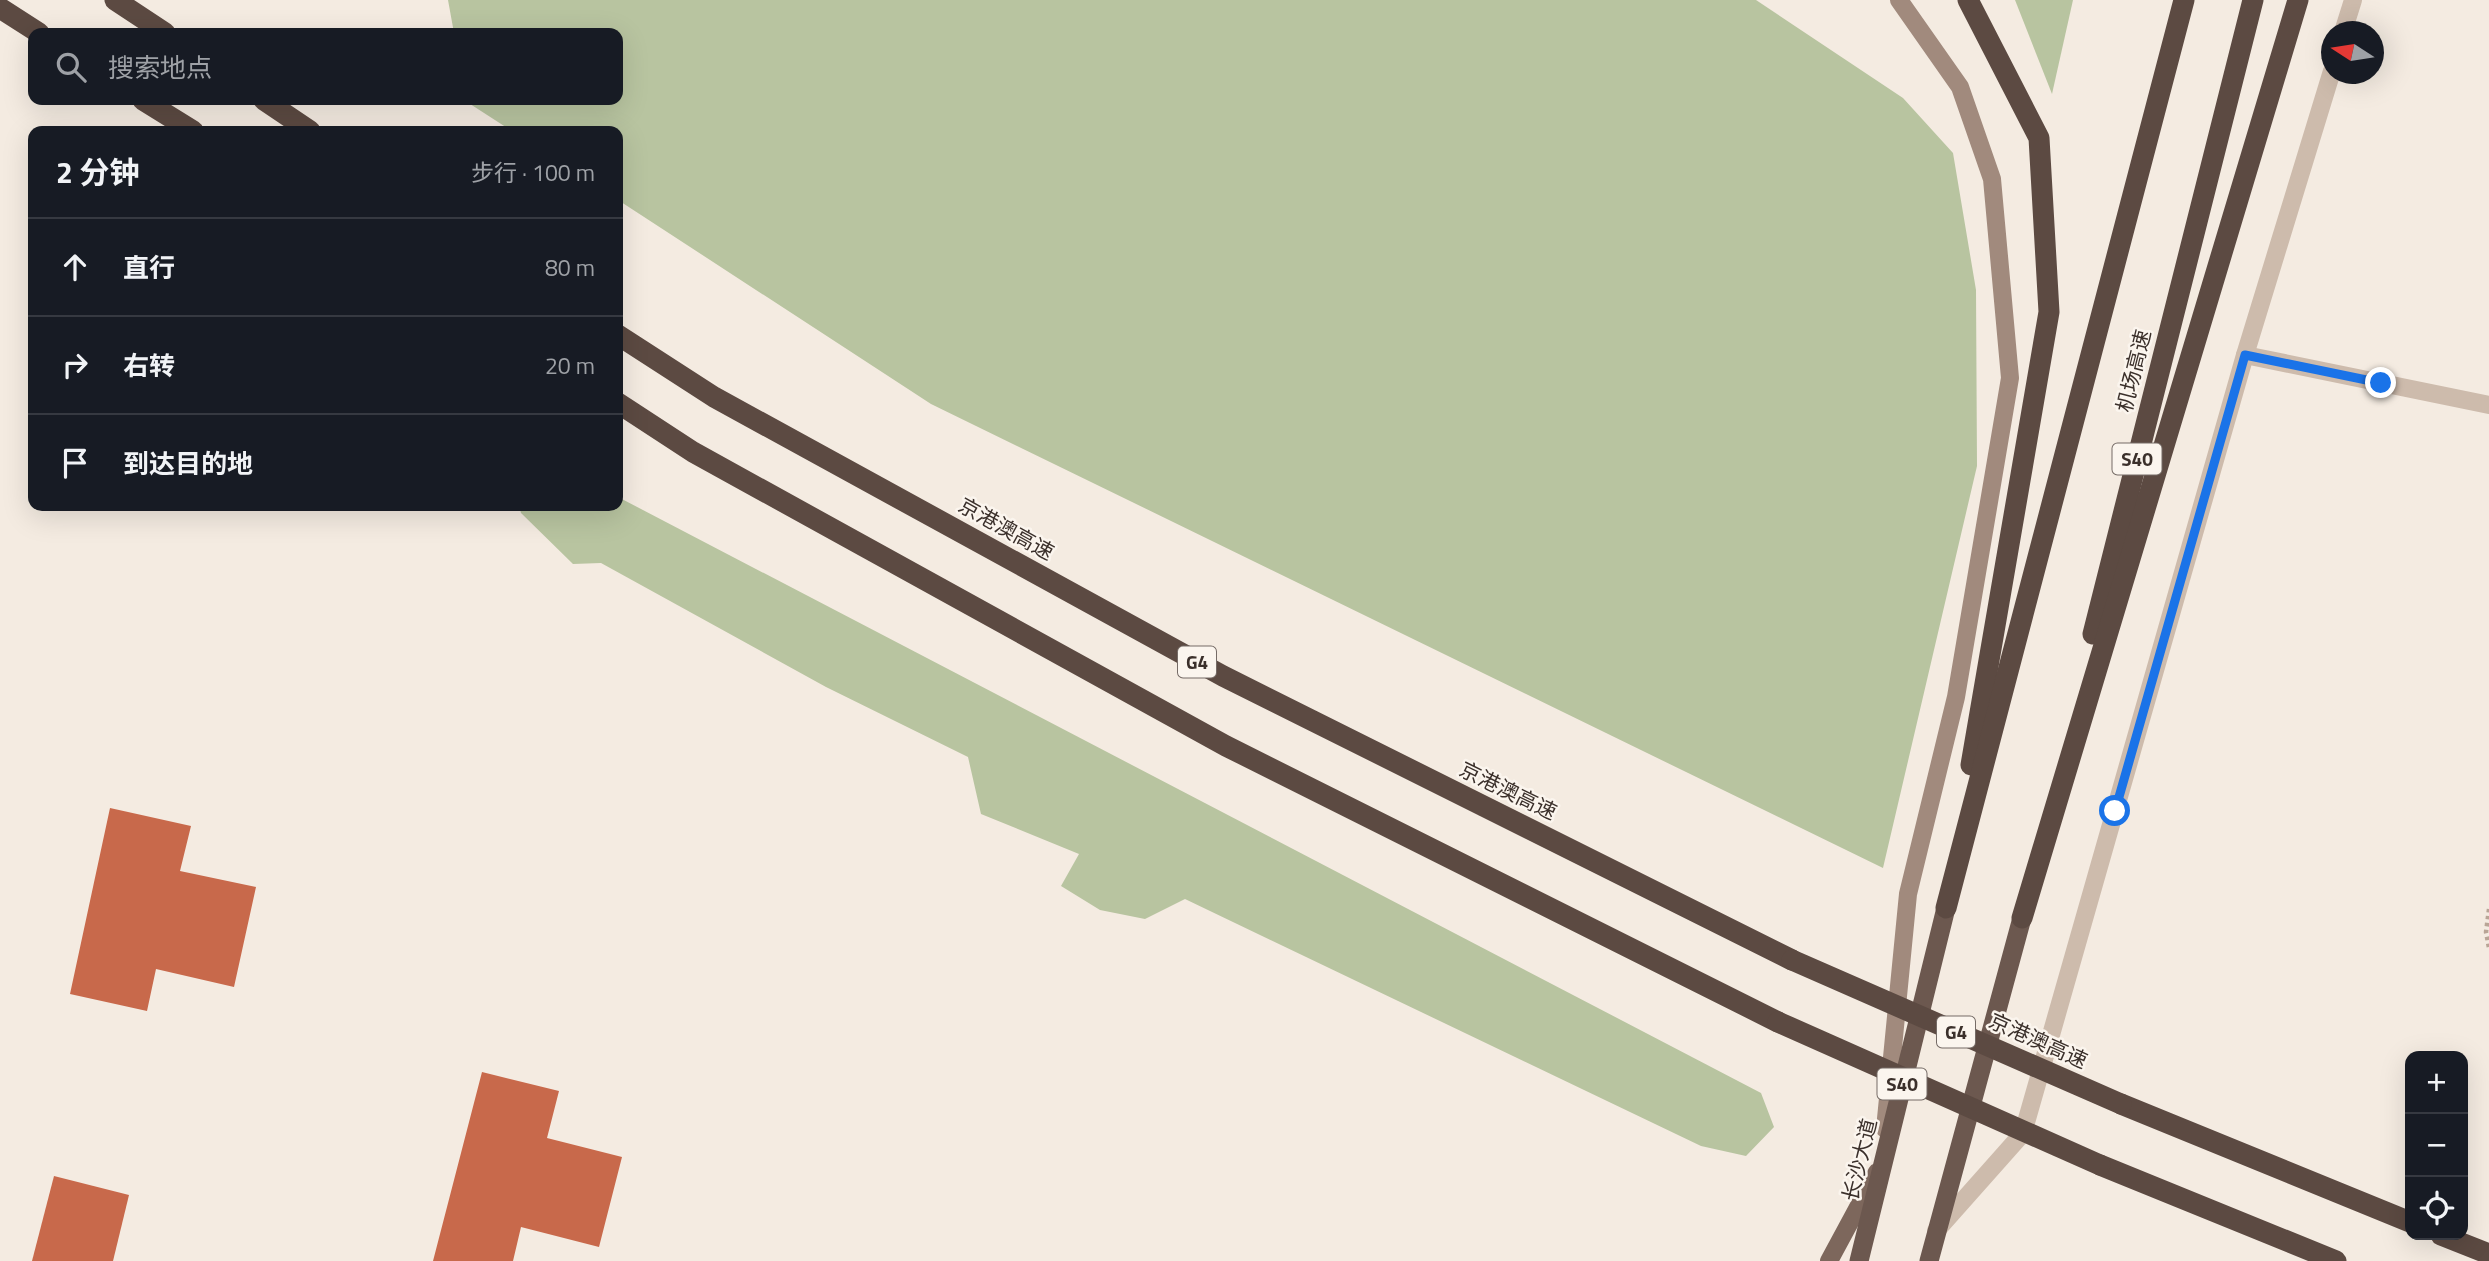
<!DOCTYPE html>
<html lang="zh">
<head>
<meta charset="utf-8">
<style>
  body { margin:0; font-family:"Titillium Web","Noto Sans SC",sans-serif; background:#242831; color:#f1f3f6 }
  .controls { position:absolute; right:21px; bottom:21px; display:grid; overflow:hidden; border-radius:14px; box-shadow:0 7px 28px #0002 }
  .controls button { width:63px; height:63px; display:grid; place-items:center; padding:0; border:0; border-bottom:2px solid #363941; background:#171b24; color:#f1f3f6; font:35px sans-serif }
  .compass { position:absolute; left:2321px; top:21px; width:63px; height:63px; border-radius:50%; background:#171b24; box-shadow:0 7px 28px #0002; rotate:282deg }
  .stop { position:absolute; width:21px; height:21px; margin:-16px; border:5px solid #1a73e8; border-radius:50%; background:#fff }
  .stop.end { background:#1a73e8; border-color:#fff; box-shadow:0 2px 7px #0008 }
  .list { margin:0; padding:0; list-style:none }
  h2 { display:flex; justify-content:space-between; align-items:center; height:91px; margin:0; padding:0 28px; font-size:30px }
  h2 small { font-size:23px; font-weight:400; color:#9ea1a6 }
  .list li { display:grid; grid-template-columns:46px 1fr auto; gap:21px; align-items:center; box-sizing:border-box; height:98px; padding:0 28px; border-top:2px solid #363941 }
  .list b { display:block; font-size:26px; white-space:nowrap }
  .list em { font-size:23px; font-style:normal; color:#9ea1a6 }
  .icon { flex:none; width:38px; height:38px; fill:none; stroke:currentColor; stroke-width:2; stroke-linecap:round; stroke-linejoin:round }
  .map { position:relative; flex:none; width:2489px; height:1261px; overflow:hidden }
  .search { position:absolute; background:#171b24; box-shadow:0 7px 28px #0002; left:28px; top:28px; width:595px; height:77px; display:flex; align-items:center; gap:18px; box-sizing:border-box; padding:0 24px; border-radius:14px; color:#9ea1a6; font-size:26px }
  .panel { position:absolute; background:#171b24; box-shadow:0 7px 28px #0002; left:28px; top:126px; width:595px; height:385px; border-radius:14px }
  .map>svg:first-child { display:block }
  .green { fill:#b8c4a0 }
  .building { fill:#c8694b }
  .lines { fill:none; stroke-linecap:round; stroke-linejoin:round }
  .path { stroke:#b9a596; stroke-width:4.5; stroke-dasharray:3.5 3.5; stroke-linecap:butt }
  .service { stroke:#cdbbac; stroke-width:18 }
  .tertiary { stroke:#cdbbac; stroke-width:18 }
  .secondary { stroke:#a18a7d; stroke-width:18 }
  .primary { stroke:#7d675c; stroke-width:18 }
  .trunk { stroke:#6c584f; stroke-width:19 }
  .motorway { stroke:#5c4a42; stroke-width:21 }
  .motorway-bridge { stroke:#5c4a42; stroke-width:21 }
  .route { stroke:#1a73e8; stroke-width:9 }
  .labels { text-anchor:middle; stroke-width:5; stroke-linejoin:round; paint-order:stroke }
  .shield { fill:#fbf5ee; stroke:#756b66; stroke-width:2 }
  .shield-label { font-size:19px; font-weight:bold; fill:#3b302b }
  .street-label { font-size:21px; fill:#3b302b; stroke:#fbf5ee }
</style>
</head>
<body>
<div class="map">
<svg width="2489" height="1261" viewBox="0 0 2489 1261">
  <rect width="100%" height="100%" fill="#f4ebe1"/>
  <g class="green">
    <path d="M 448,0 L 1756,0 L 1903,98 L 1953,153 L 1976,290 L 1977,466 L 1883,868 L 931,404 L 618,200 L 618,131 L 512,131 L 467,102 L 467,100 L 618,100 L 618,33 L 454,33 Z"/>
    <path d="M 2015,0 L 2073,0 L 2052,94 Z"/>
    <path d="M 618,497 L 1761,1093 L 1774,1127 L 1746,1156 L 1701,1146 L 1185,899 L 1145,919 L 1100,910 L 1061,886 L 1079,854 L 981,814 L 968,757 L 826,687 L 601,563 L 573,564 L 521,513 L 519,506 L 618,506 Z"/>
  </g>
  <g class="building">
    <path d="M 110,808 L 191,826 L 180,871 L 256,887 L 234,987 L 156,969 L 147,1011 L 70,994 Z"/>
    <path d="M 482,1072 L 559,1091 L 547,1138 L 622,1157 L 599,1247 L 521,1227 L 513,1261 L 433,1261 Z"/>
    <path d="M 54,1176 L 129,1195 L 113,1261 L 32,1261 Z"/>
  </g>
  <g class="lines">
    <path class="path" d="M 2489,909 L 2486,932 L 2489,948"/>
    <path class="service" d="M 2245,355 L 2489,405"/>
    <g class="tertiary">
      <path d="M 2343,32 L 2353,0"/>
      <path d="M 1936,1231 L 2023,1133 L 2245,355 L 2332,71"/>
    </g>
    <path class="secondary" d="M 1885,1129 L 1908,894 L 1956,697 L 2010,378 L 1992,179 L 1960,87 L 1899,0"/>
    <path class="primary" d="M 1829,1261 L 1877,1172"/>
    <g class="trunk">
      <path d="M 1859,1261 L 1946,908"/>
      <path d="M 1929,1261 L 2022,918"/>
    </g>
    <g class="motorway">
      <path d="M 115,0 L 165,33"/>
      <path d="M 1968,0 L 2039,138 L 2049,312 L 1971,765"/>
      <path d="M 0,8 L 39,33"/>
      <path d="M 143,100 L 193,131"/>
      <path d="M 264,100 L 310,131"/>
      <path d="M 618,335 L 714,397 L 1223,676 L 1792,960"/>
      <path d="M 618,403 L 693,452 L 1226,746 L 1778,1022"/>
      <path d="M 2093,634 L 2253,0"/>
      <path d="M 1946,908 L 2184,0"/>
      <path d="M 2022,918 L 2298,0"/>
      <path d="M 2121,1104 L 2410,1222"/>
      <path d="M 2100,1165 L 2336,1261"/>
      <path d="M 2441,1235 L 2489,1254"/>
    </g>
    <g class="motorway-bridge">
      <path d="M 1792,960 L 2121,1104"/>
      <path d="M 1778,1022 L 2100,1165"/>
    </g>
  </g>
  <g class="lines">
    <path class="route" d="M 2115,811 L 2245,355 L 2381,383"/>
  </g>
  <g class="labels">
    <g class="shield">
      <rect x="2112.5" y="443.5" width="49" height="31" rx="5"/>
      <rect x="1178" y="646.5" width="38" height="31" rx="5"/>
      <rect x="1937" y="1016.5" width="38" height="31" rx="5"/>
      <rect x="1877.5" y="1068.5" width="49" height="31" rx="5"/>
    </g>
    <g class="shield-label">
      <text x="2137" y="466">S40</text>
      <text x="1197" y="669">G4</text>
      <text x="1956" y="1039">G4</text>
      <text x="1902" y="1091">S40</text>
    </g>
    <g class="street-label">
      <text transform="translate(2134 371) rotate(-76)" y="7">机场高速</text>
      <text transform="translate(1006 529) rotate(29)" y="7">京港澳高速</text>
      <text transform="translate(1508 791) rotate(26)" y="7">京港澳高速</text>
      <text transform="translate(2038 1041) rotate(24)" y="7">京港澳高速</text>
      <text transform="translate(1860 1160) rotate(-76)" y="7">长沙大道</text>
    </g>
  </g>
</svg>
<div class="controls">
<button>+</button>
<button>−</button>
<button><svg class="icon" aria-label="locate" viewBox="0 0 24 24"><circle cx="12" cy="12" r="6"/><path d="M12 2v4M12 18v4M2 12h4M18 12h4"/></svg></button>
</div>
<svg class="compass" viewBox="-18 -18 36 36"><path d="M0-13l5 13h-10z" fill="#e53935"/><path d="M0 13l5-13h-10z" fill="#9ea1a6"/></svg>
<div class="stop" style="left:2115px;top:811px"></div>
<div class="stop end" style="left:2381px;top:383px"></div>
<div class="search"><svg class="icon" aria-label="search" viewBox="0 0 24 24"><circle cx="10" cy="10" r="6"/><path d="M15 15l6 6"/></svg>搜索地点</div>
<section class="panel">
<h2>2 分钟<small>步行 · 100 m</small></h2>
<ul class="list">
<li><svg class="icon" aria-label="ahead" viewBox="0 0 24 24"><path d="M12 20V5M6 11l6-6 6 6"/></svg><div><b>直行</b></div><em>80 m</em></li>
<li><svg class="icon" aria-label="right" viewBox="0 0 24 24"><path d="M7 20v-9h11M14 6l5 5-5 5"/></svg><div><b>右转</b></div><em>20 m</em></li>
<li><svg class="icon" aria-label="arrive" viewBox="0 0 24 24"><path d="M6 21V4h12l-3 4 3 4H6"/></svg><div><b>到达目的地</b></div></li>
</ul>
</section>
</div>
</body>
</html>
